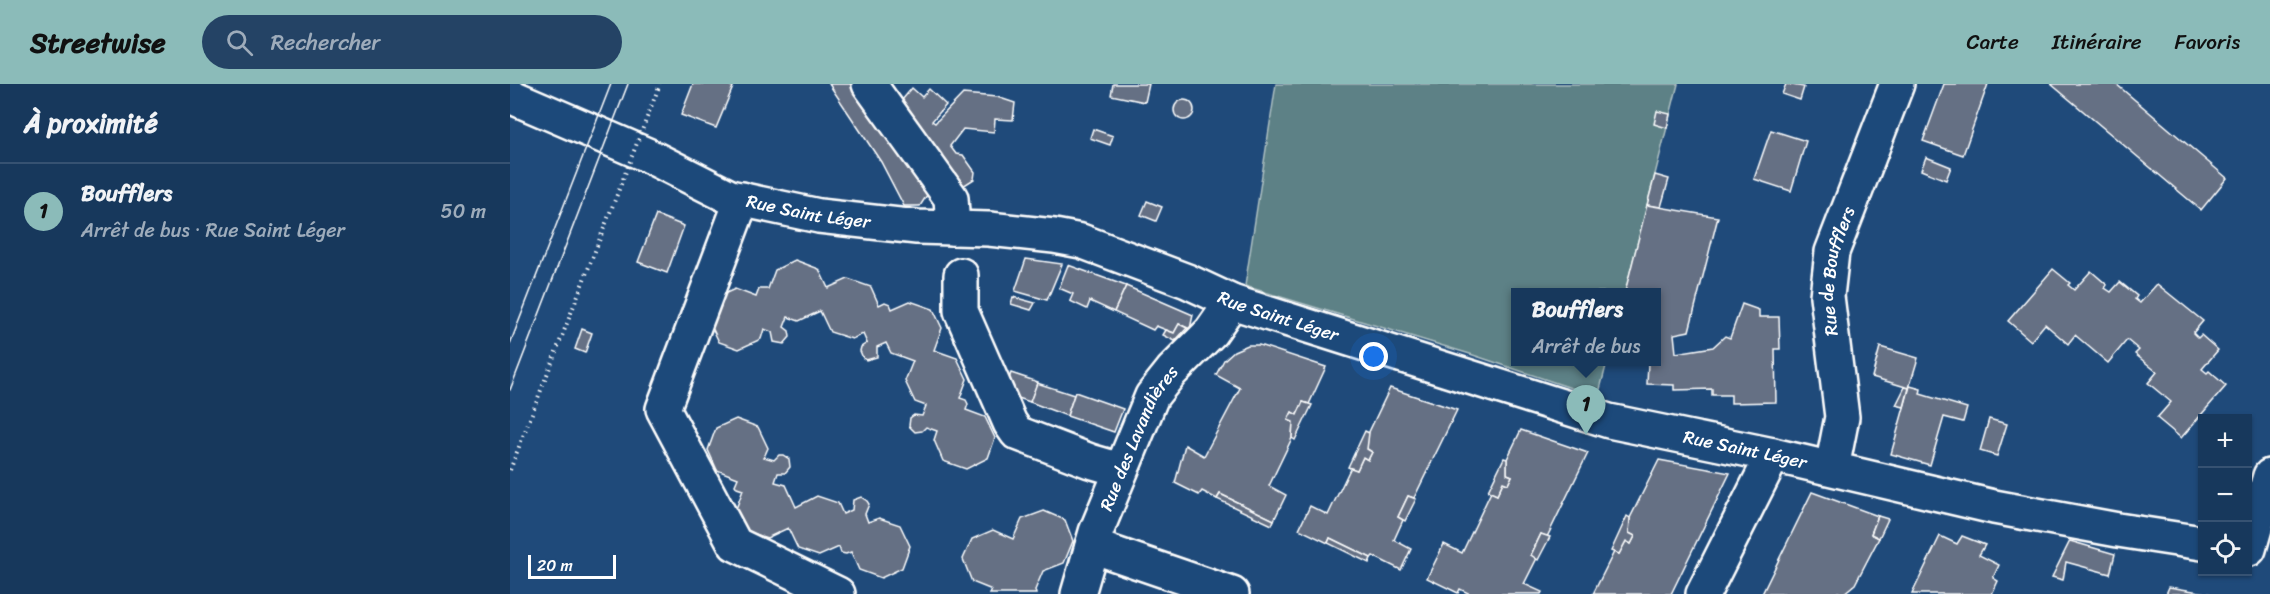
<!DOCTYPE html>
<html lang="fr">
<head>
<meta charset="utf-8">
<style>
  body { margin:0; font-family:Sriracha,sans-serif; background:#244365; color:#f1f3f6 }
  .controls { position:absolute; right:18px; bottom:18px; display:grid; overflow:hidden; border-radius:0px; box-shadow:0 2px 4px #0004 }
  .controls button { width:54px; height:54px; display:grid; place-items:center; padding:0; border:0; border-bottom:2px solid #365272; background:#17385c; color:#f1f3f6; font:30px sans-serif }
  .scale { position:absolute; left:18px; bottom:15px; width:88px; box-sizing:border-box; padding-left:6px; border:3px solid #fff; border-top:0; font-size:16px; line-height:21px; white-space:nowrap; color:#fff; -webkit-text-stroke:4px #1f4a7a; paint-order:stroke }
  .you { position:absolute; left:864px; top:273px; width:21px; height:21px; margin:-15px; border:4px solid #fff; border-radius:50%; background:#1a73e8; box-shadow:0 0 0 9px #1a73e833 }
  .badge { display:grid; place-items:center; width:39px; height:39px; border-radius:50%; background:#8bbbb9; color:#111; font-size:20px; font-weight:700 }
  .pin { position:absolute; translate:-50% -50px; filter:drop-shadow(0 2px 3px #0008) }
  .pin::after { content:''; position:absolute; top:32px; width:21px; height:18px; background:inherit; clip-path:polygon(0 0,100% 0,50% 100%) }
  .popup { position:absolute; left:1001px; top:204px; width:150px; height:78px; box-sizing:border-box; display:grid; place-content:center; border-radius:0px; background:#17385c; filter:drop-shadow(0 2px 4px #0005); font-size:20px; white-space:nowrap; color:#9eacbb }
  .popup b { font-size:22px; color:#f1f3f6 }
  .popup::after { content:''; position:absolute; left:50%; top:100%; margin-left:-12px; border:12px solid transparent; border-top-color:#17385c }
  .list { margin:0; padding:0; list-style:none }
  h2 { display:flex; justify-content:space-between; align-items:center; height:78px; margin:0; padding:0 24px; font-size:26px }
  h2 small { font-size:20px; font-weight:400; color:#9eacbb }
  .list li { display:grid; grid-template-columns:39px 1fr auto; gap:18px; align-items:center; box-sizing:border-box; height:96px; padding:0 24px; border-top:2px solid #365272 }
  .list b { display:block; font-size:22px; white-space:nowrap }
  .list p { margin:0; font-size:20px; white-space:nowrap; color:#9eacbb }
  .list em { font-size:20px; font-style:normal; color:#9eacbb }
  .icon { flex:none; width:33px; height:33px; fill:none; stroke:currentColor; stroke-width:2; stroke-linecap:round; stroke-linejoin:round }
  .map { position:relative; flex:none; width:1760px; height:510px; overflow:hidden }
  header { display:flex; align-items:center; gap:36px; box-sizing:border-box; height:84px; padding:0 30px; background:#8bbbb9; color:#111 }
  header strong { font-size:28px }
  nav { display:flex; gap:33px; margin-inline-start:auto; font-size:21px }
  .search { width:420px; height:54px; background:#244365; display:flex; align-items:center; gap:15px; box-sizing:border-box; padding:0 21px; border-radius:33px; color:#9eacbb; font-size:22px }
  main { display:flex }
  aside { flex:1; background:#17385c }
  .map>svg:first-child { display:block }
  .green { fill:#5d8186; stroke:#aec0c2; stroke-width:1.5 }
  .building { fill:#657084; stroke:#fff; stroke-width:1.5 }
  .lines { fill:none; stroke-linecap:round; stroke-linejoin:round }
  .minor-casing { stroke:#fff; stroke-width:38 }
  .minor { stroke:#1f4a7a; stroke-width:33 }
  .tram { stroke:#fff; stroke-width:1.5 }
  .path-bridge { stroke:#fff; stroke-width:4; stroke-dasharray:1.5 4.5; stroke-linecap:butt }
  .labels { text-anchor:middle; stroke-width:6; stroke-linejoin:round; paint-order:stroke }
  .street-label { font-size:18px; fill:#fff; stroke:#1f4a7a }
</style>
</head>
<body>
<header>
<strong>Streetwise</strong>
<div class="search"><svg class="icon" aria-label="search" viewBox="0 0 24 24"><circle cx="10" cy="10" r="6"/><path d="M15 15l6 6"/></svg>Rechercher</div>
<nav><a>Carte</a><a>Itinéraire</a><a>Favoris</a></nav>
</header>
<main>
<aside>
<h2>À proximité<small></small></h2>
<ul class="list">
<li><span class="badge">1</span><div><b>Boufflers</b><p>Arrêt de bus · Rue Saint Léger</p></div><em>50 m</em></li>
</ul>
</aside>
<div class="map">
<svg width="1760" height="510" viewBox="0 0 1760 510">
  <rect width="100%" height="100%" fill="#1f4a7a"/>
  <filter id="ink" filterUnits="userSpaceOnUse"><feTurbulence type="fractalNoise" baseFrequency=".0167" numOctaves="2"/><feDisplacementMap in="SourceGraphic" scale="12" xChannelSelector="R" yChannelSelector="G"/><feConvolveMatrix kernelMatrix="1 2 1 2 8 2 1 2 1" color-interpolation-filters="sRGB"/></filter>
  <g filter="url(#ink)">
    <path class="green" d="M 766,0 L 1168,0 L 1115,208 L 1006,208 L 1006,278 L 1097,278 L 1088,313 L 960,270 L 735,202 Z"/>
    <g class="building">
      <path d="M 183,0 L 217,0 L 223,3 L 206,44 L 171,31 Z"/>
      <path d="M 319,0 L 345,0 L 419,108 L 410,122 L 394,122 L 371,78 Z"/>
      <path d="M 603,0 L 639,0 L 635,18 L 601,11 Z"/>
      <path d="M 1276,0 L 1294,3 L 1290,16 L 1272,10 Z"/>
      <path d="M 1434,0 L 1478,0 L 1453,71 L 1413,57 Z"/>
      <path d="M 1541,0 L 1606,0 L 1717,94 L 1691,126 Z"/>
      <path d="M 402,4 L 412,13 L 419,5 L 436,21 L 422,37 L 425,39 L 453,10 L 487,13 L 505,19 L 503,36 L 485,35 L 484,48 L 453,45 L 440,62 L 446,70 L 453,71 L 465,88 L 464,95 L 453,102 L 392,16 Z"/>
      <circle cx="674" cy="26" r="10"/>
      <path d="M 1147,27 L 1160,30 L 1157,44 L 1144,40 Z"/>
      <path d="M 583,45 L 603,52 L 600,61 L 580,54 Z"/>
      <path d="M 1261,46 L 1296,57 L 1281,107 L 1244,95 Z"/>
      <path d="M 1416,73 L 1441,83 L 1436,96 L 1411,86 Z"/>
      <path d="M 1145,91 L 1159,95 L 1151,123 L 1137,121 Z"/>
      <path d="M 637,117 L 652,123 L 646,137 L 631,131 Z"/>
      <path d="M 1137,121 L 1208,133 L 1179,247 L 1164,250 L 1166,269 L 1203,263 L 1215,252 L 1220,254 L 1232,220 L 1249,226 L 1249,233 L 1269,233 L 1270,265 L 1265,265 L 1266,318 L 1221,319 L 1221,311 L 1202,311 L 1202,305 L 1164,306 L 1164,301 L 1137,300 L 1138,279 L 1131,279 L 1146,278 L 1146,208 L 1115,208 Z"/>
      <path d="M 146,131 L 174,142 L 157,189 L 128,178 Z"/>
      <path d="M 516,175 L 552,180 L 537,216 L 505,207 Z"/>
      <path d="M 285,176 L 309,185 L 318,204 L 338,195 L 361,203 L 369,221 L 375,218 L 380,220 L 382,225 L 400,217 L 423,225 L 432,244 L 424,266 L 447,274 L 457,295 L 450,314 L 456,316 L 458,320 L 456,326 L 475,333 L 485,354 L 478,374 L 456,385 L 433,377 L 424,356 L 427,347 L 416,343 L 412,347 L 405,348 L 399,342 L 400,334 L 404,331 L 412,332 L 416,322 L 405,318 L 395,297 L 403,277 L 381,269 L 376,259 L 367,263 L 367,273 L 356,276 L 353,274 L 350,267 L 351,263 L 357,259 L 353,250 L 342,255 L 320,248 L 310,227 L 289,237 L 278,233 L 274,243 L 279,247 L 280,253 L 274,260 L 264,258 L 262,248 L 254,245 L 251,255 L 229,265 L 209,258 L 198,235 L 205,214 L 225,205 L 246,213 L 249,205 L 258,205 L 265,186 Z"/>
      <path d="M 558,181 L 616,202 L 604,228 L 580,217 L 577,225 L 560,217 L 563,210 L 549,204 Z"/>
      <path d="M 1543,185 L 1560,199 L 1558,201 L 1564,206 L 1581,187 L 1597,201 L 1595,204 L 1601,208 L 1610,198 L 1627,212 L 1625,215 L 1630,219 L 1647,200 L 1693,237 L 1683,249 L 1688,254 L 1691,251 L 1708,266 L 1692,285 L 1697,289 L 1699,287 L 1716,302 L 1671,354 L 1647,334 L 1661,318 L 1638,299 L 1647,288 L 1625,270 L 1629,266 L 1617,256 L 1598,279 L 1565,251 L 1558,260 L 1535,240 L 1521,257 L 1498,237 Z"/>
      <path d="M 616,202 L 683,231 L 680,245 L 669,240 L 664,249 L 646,242 L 643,246 L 604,228 Z"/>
      <path d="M 503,213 L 525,219 L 521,226 L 501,220 Z"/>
      <path d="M 669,240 L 677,244 L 665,257 L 653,251 L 656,246 L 664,249 Z"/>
      <path d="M 72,245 L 82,249 L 75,269 L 65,265 Z"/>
      <path d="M 738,261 L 749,261 L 816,283 L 799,320 L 793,318 L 787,331 L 782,328 L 778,336 L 783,338 L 782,354 L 759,402 L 776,411 L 764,436 L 710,410 L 707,415 L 692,407 L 689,411 L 665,399 L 675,361 L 694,372 L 730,304 L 706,291 L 714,276 L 724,267 Z"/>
      <path d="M 1370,263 L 1408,274 L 1399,304 L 1362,293 Z"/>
      <path d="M 501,289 L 528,298 L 520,318 L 494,309 Z"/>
      <path d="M 527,299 L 564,311 L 557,332 L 520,318 Z"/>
      <path d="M 1400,302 L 1411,305 L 1410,310 L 1457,324 L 1453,338 L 1434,333 L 1420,381 L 1381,370 Z"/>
      <path d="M 1395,303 L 1399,304 L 1394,323 L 1386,321 Z"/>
      <path d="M 880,304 L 947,326 L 904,414 L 898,412 L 888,433 L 893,436 L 884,456 L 901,465 L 891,486 L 863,472 L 861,474 L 820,454 L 818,459 L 789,445 L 800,422 L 818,431 L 841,383 L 847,386 L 853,373 L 858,376 L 862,368 L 857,365 L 858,350 Z"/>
      <path d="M 565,308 L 613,325 L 604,348 L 557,332 Z"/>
      <path d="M 793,318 L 802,321 L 785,356 L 782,354 L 783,338 L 778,336 L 782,328 L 787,331 Z"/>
      <path d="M 226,335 L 248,343 L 258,364 L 254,373 L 264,376 L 269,371 L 273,371 L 279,375 L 280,383 L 275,389 L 268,389 L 265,398 L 276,401 L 286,423 L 307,412 L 328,419 L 333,430 L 342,426 L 343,416 L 351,413 L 357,417 L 359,420 L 355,430 L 358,438 L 369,434 L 390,441 L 400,462 L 392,484 L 371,494 L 349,486 L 341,468 L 336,470 L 331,469 L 329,463 L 309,472 L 288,465 L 278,444 L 257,454 L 236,447 L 226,425 L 233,406 L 227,404 L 225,401 L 228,394 L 207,386 L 198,366 L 206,344 Z"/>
      <path d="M 1479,335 L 1497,340 L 1487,372 L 1470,367 Z"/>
      <path d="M 1011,346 L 1078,369 L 1037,453 L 1031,450 L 1021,471 L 1027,474 L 1014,500 L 1032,508 L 1031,510 L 960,510 L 950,505 L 948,509 L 917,494 L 934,460 L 952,469 L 981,408 L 987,411 L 993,398 L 998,400 L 1002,392 L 997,390 L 997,375 Z"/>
      <path d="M 855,347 L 859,349 L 857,365 L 862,368 L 858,376 L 853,373 L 847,386 L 838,383 Z"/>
      <path d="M 994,374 L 997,375 L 997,390 L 1002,392 L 998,400 L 993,398 L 987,411 L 978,407 Z"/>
      <path d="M 1149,376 L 1220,389 L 1161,510 L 1083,510 L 1104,468 L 1109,470 L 1116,457 L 1121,460 L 1125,452 L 1119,449 L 1120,434 Z"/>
      <path d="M 1302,408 L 1368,432 L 1361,450 L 1369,454 L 1345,500 L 1333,510 L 1328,508 L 1327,510 L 1252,510 Z"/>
      <path d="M 710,410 L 764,436 L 762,441 L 707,415 Z"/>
      <path d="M 898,412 L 906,415 L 895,437 L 888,433 Z"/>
      <path d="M 534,427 L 555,436 L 563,457 L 554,479 L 533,487 L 525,506 L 526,510 L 480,510 L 482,506 L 462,498 L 453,475 L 462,455 L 483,446 L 503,455 L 512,435 Z"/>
      <path d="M 1117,432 L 1120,434 L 1119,449 L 1125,452 L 1121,460 L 1116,457 L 1109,470 L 1101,467 Z"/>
      <path d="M 1368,432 L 1378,435 L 1369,454 L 1361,450 Z"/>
      <path d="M 1031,450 L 1040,453 L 1028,476 L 1021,471 Z"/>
      <path d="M 1430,452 L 1447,460 L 1452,452 L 1475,461 L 1469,471 L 1489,481 L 1483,494 L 1488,497 L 1482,510 L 1402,510 Z"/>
      <path d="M 820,454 L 861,474 L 859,479 L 818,459 Z"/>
      <path d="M 1560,457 L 1605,470 L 1600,490 L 1556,478 L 1553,496 L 1542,493 Z"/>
      <path d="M 1659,503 L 1702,510 L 1656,510 Z"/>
    </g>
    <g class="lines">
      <defs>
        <g id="minor">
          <path d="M 359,0 L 441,114 L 443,144"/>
          <path id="s1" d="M 0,12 L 137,71 L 220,113 L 309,132 L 407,143 L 479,145 L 544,152 L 571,157 L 677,197 L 722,218 L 1099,337 L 1263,371 L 1484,423 L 1608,446 L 1692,459"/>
          <path d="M 232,115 L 153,325 L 225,460 L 328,510"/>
          <path d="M 451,191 L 451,227 L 500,339 L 507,349 L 580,377 L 611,386"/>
          <path id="s2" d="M 1322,384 L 1332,333 L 1317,212 L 1322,168 L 1387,0"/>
          <path d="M 582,462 L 722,510"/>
          <path d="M 1739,465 L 1760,392"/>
          <path id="s3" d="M 568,510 L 586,448 L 642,312 L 662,287 L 701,248 L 722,218"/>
          <path d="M 1193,510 L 1263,371"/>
        </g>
      </defs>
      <use href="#minor" class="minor-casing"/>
      <use href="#minor" class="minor"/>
      <g class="tram">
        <path d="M 0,260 L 101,0"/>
        <path d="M 0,306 L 118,0"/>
      </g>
      <path class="path-bridge" d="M 0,386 L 150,0"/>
    </g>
  </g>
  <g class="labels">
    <g class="street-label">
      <text dy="6" stroke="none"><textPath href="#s1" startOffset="322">Rue Saint Léger</textPath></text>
      <text dy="6" stroke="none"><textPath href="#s2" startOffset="200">Rue de Boufflers</textPath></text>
      <text dy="6" stroke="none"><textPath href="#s1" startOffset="808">Rue Saint Léger</textPath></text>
      <text dy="6" stroke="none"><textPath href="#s3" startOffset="168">Rue des Lavandières</textPath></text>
      <text dy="6" stroke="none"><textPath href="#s1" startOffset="1294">Rue Saint Léger</textPath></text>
    </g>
  </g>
</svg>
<div class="controls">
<button>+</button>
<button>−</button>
<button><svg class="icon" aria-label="locate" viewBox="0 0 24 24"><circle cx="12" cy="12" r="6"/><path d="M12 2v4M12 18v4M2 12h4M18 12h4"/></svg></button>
</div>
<div class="scale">20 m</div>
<div class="you"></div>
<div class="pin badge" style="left:1076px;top:351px">1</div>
<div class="popup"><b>Boufflers</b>Arrêt de bus</div>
</div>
</main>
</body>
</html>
